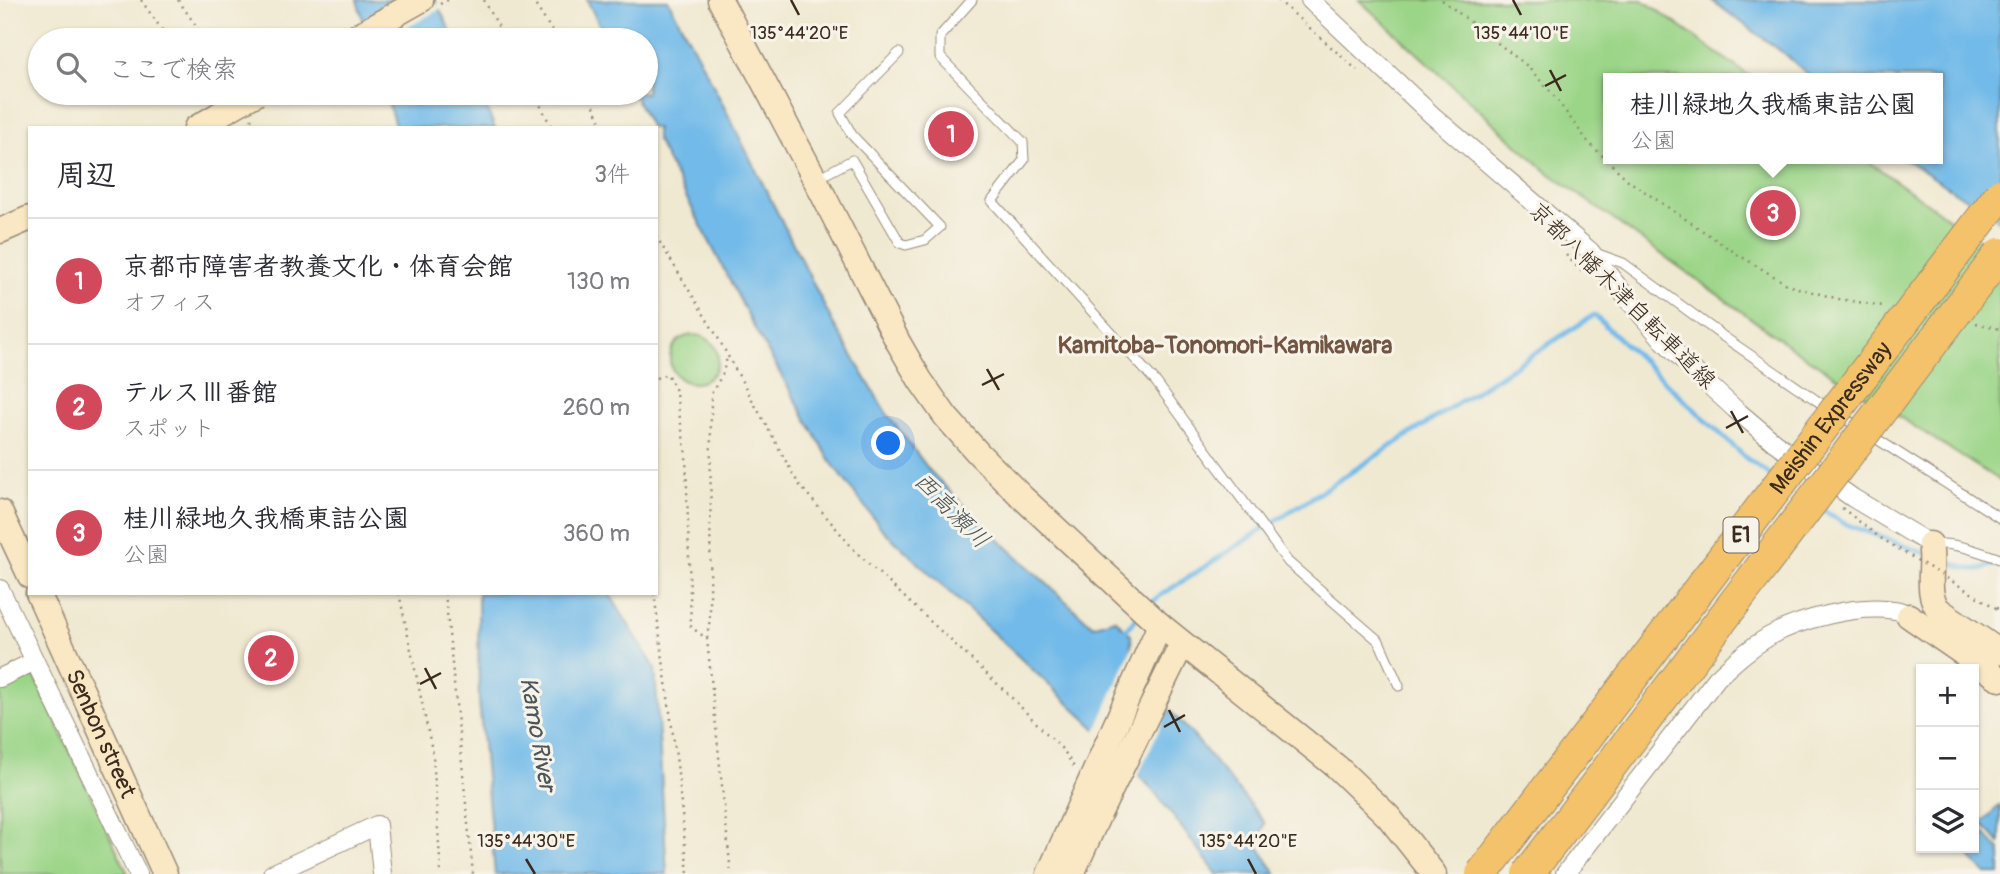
<!DOCTYPE html>
<html lang="ja">
<head>
<meta charset="utf-8">
<style>
  body { margin:0; font-family:Pangolin,"Klee One",sans-serif; background:#f7f7f7; color:#2b2b33 }
  .controls { position:absolute; right:21px; bottom:21px; display:grid; overflow:hidden; border-radius:0px; box-shadow:0 2px 5px #0004 }
  .controls button { width:63px; height:63px; display:grid; place-items:center; padding:0; border:0; border-bottom:2px solid #e1e1e2; background:#fff; color:#2b2b33; font:35px sans-serif }
  .you { position:absolute; left:889px; top:444px; width:24px; height:24px; margin:-18px; border:5px solid #fff; border-radius:50%; background:#1a73e8; box-shadow:0 0 0 10px #1a73e833 }
  .badge { display:grid; place-items:center; width:46px; height:46px; border-radius:50%; background:#d1495b; color:#fff; font-size:23px; font-weight:700 }
  .pin { position:absolute; translate:-50% -50%; border:4px solid #fff; box-shadow:0 2px 7px #0006 }
  .popup { position:absolute; left:1603px; top:73px; width:340px; height:91px; box-sizing:border-box; display:grid; place-content:center; border-radius:0px; background:#fff; filter:drop-shadow(0 2px 5px #0005); font-size:23px; white-space:nowrap; color:#7c7c81 }
  .popup b { font-size:26px; color:#2b2b33 }
  .popup::after { content:''; position:absolute; left:50%; top:100%; margin-left:-14px; border:14px solid transparent; border-top-color:#fff }
  .list { margin:0; padding:0; list-style:none }
  h2 { display:flex; justify-content:space-between; align-items:center; height:91px; margin:0; padding:0 28px; font-size:30px }
  h2 small { font-size:23px; font-weight:400; color:#7c7c81 }
  .list li { display:grid; grid-template-columns:46px 1fr auto; gap:21px; align-items:center; box-sizing:border-box; height:126px; padding:0 28px; border-top:2px solid #e1e1e2 }
  .list b { display:block; font-size:26px; white-space:nowrap }
  .list p { margin:0; font-size:23px; white-space:nowrap; color:#7c7c81 }
  .list em { font-size:23px; font-style:normal; color:#7c7c81 }
  .icon { flex:none; width:38px; height:38px; fill:none; stroke:currentColor; stroke-width:2; stroke-linecap:round; stroke-linejoin:round }
  .map { position:relative; flex:none; width:2000px; height:874px; overflow:hidden }
  .search { position:absolute; background:#fff; box-shadow:0 2px 5px #0004; left:28px; top:28px; width:630px; height:77px; display:flex; align-items:center; gap:18px; box-sizing:border-box; padding:0 24px; border-radius:38px; color:#7c7c81; font-size:26px }
  .panel { position:absolute; background:#fff; box-shadow:0 2px 5px #0004; left:28px; top:126px; width:630px; height:469px; border-radius:0px }
  .map>svg:first-child { display:block }
  .green { fill:#9bd588; stroke:#6b8053; stroke-width:2 }
  .water { fill:#71bae9; stroke:#567284; stroke-width:2 }
  .pier { fill:#f0e9d1 }
  .lines { fill:none; stroke-linecap:round; stroke-linejoin:round }
  .stream { stroke:#71bae9; stroke-width:5 }
  .lane-casing { stroke:#968a78; stroke-width:11 }
  .street-casing { stroke:#968a78; stroke-width:20 }
  .secondary-casing { stroke:#968a78; stroke-width:27 }
  .path { stroke:#968a78; stroke-width:2.5; stroke-dasharray:2 5; stroke-linecap:butt }
  .lane { stroke:#fff; stroke-width:9 }
  .street { stroke:#fff; stroke-width:18 }
  .secondary { stroke:#fae7c3; stroke-width:24 }
  .secondary-bridge-casing { stroke:#968a78; stroke-width:27; stroke-linecap:butt }
  .highway-bridge-casing { stroke:#968a78; stroke-width:34; stroke-linecap:butt }
  .path-bridge { stroke:#968a78; stroke-width:2.5; stroke-dasharray:2 5; stroke-linecap:butt }
  .secondary-bridge { stroke:#fae7c3; stroke-width:24 }
  .highway-bridge { stroke:#f3c26a; stroke-width:32 }
  .ticks { fill:none; stroke:#3b2a1e; stroke-width:2.5 }
  .labels { text-anchor:middle; stroke-width:6; stroke-linejoin:round; paint-order:stroke }
  .shield { fill:#f7f3e8; stroke:#73665b; stroke-width:2 }
  .shield-label { font-size:21px; font-weight:bold; fill:#3b2a1e }
  .street-label { font-size:23px; fill:#3b2a1e; stroke:#f7f3e8 }
  .neighbourhood-label { font-size:24px; font-weight:bold; fill:#715442; stroke:#f7f3e8 }
  .water-label { font-size:24px; font-style:italic; fill:#4b555b; stroke:#f7f3e8 }
  .ticks-label { font-size:18px; text-anchor:middle; fill:#3b2a1e; stroke:#f7f3e8; stroke-width:6; stroke-linejoin:round; paint-order:stroke }
</style>
</head>
<body>
<div class="map">
<svg width="2000" height="874" viewBox="0 0 2000 874">
  <rect width="100%" height="100%" fill="#f7f3e8"/>
  <filter id="ink" filterUnits="userSpaceOnUse"><feTurbulence type="fractalNoise" baseFrequency=".0143" numOctaves="2"/><feDisplacementMap in="SourceGraphic" scale="14" xChannelSelector="R" yChannelSelector="G"/><feConvolveMatrix kernelMatrix="1 2 1 2 8 2 1 2 1" color-interpolation-filters="sRGB"/></filter>
  <filter id="wash" filterUnits="userSpaceOnUse"><feTurbulence type="fractalNoise" baseFrequency=".00686" numOctaves="4" result="noise"/><feDisplacementMap in="SourceGraphic" scale="28" xChannelSelector="R" yChannelSelector="G"/><feGaussianBlur stdDeviation="1.57" result="paint"/><feColorMatrix in="noise" values="0 0 0 0 0 0 0 0 0 0 0 0 0 0 0 0 0 1.4 0 .05"/><feComposite in="paint" operator="in"/></filter>
  <g filter="url(#wash)">
    <rect width="100%" height="100%" fill="#f0e9d1"/>
    <g class="green">
      <path d="M 1359,0 L 1643,0 L 1752,78 L 1608,78 L 1608,159 L 1865,159 L 2000,255 L 2000,481 L 1799,353 L 1546,171 Z"/>
      <circle cx="694" cy="359" r="24"/>
      <path d="M 24,673 L 35,677 L 128,874 L 0,874 L 0,685 Z"/>
    </g>
    <g class="water">
      <path d="M 357,0 L 435,0 L 455,40 L 369,40 Z"/>
      <path d="M 587,0 L 668,0 L 708,75 L 833,323 L 885,411 L 930,471 L 985,527 L 1093,626 L 1115,619 L 1131,635 L 1132,671 L 1192,734 L 1265,823 L 1257,844 L 1276,874 L 1217,874 L 1153,790 L 1094,727 L 882,529 L 831,462 L 756,331 L 656,139 L 656,128 L 651,128 L 633,93 L 646,93 L 646,40 L 607,40 Z"/>
      <path d="M 1711,0 L 2000,0 L 2000,221 L 1905,159 L 1938,159 L 1938,78 L 1812,78 L 1786,55 Z"/>
      <path d="M 385,93 L 480,93 L 495,128 L 396,128 Z"/>
      <path d="M 478,593 L 609,593 L 655,668 L 667,874 L 495,874 L 479,701 Z"/>
      <path d="M 2000,805 L 2000,843 L 1981,823 Z"/>
      <path d="M 1978,826 L 2000,850 L 2000,874 L 1986,874 L 1962,848 L 1974,848 L 1974,830 Z"/>
    </g>
    <g class="pier">
      <path d="M 440,1 L 444,7 L 385,40 L 370,40 Z"/>
      <path d="M 1134,642 L 1136,670 L 1170,706 L 1137,778 L 1095,733 Z"/>
    </g>
    <g class="lines">
      <g class="stream">
        <path d="M 1821,508 L 1843,523 L 1924,553"/>
        <path d="M 1940,559 C 1966,568 1973,576 2000,561"/>
        <path d="M 1149,605 L 1158,597 L 1594,315 L 1746,458 L 1772,476"/>
        <path d="M 1123,633 L 1140,614"/>
      </g>
    </g>
  </g>
  <g filter="url(#ink)">
    <g class="lines">
      <defs>
        <g id="lane">
          <path d="M 972,0 L 940,36 L 940,57 L 1023,142 L 1024,160 L 992,201 L 1156,382 L 1288,562 L 1379,641 L 1399,686"/>
          <path d="M 816,179 L 852,160 L 900,243 L 906,245 L 925,240 L 940,227 L 852,135 L 840,113 L 899,53"/>
          <path d="M 1595,253 L 1623,263 L 1724,337 L 1816,400 L 2000,518"/>
          <path d="M 1930,544 C 1955,542 1977,551 2000,559"/>
        </g>
        <g id="street">
          <path d="M 1310,0 L 1432,115 L 1590,251 L 1630,302 L 1664,341 L 1699,376 L 1735,409 L 1774,442 L 1853,498 L 1930,544"/>
          <path d="M 0,589 L 138,874"/>
          <path d="M 0,678 L 35,661"/>
          <path d="M 272,874 L 377,825 L 382,874"/>
          <path d="M 1565,874 L 1717,678 C 1733,663 1748,649 1768,637 C 1799,619 1859,604 1894,610 C 1900,610 1904,613 1909,616"/>
        </g>
        <g id="secondary">
          <path d="M 720,0 L 815,179 L 898,342 L 920,380 L 946,417 L 979,454 L 1023,498 L 1160,625 L 1337,767 L 1388,816 L 1434,874"/>
          <path d="M 350,40 L 421,0"/>
          <path d="M 196,128 L 220,114"/>
          <path d="M 0,231 L 30,218"/>
          <path d="M 0,512 L 30,576"/>
          <path d="M 1930,544 C 1935,566 1924,592 1939,610 L 2000,652"/>
          <path id="s1" d="M 38,593 L 165,874"/>
          <path d="M 1909,616 L 2000,679"/>
          <path d="M 1049,874 L 1160,625"/>
          <path d="M 1072,874 L 1098,816 L 1182,644"/>
        </g>
      </defs>
      <use href="#lane" class="lane-casing"/>
      <use href="#street" class="street-casing"/>
      <use href="#secondary" class="secondary-casing"/>
      <g class="path">
        <path d="M 141,0 L 169,40"/>
        <path d="M 178,0 L 206,40"/>
        <path d="M 484,0 L 506,40"/>
        <path d="M 532,0 L 558,40"/>
        <path d="M 1278,0 L 1357,70"/>
        <path d="M 1442,0 L 1526,65 L 1550,91 L 1589,143 L 1629,181 L 1737,254 L 1790,286 L 1839,299 L 1883,306"/>
        <path d="M 440,4 L 448,0"/>
        <path d="M 534,93 L 552,128"/>
        <path d="M 588,93 L 604,128"/>
        <path d="M 251,118 L 256,128"/>
        <path d="M 656,236 L 717,336 L 798,483 L 856,552 L 1005,691 L 1064,751 L 1074,767"/>
        <path d="M 1566,255 L 1583,273"/>
        <path d="M 1976,323 L 2000,329"/>
        <path d="M 656,378 L 667,374 L 675,388 L 686,454 L 691,627 L 707,639 L 731,874"/>
        <path d="M 399,593 L 433,755 L 441,874"/>
        <path d="M 445,593 L 473,874"/>
        <path d="M 654,593 L 677,764 L 688,874"/>
        <path d="M 1996,608 L 2000,609"/>
        <path d="M 707,638 L 710,618 L 711,394 L 722,375 L 727,358"/>
      </g>
      <use href="#lane" class="lane"/>
      <use href="#street" class="street"/>
      <use href="#secondary" class="secondary"/>
      <defs>
        <path id="secondary-bridge" d="M 220,114 L 257,93"/>
        <g id="highway-bridge">
          <path id="s2" d="M 1482,874 L 2000,195"/>
          <path d="M 1528,874 L 2000,254"/>
        </g>
      </defs>
      <use href="#secondary-bridge" class="secondary-bridge-casing"/>
      <use href="#highway-bridge" class="highway-bridge-casing"/>
      <path class="path-bridge" d="M 1842,508 L 1879,537 L 1996,608"/>
      <use href="#secondary-bridge" class="secondary-bridge"/>
      <use href="#highway-bridge" class="highway-bridge"/>
    </g>
  </g>
  <path class="ticks" d="M 791,0 L 799,15M 1513,0 L 1521,15M 1550,70 L 1561,91M 1545,86 L 1566,75M 987,369 L 999,390M 982,385 L 1004,374M 1731,411 L 1743,433M 1726,428 L 1748,416M 425,668 L 436,689M 420,684 L 441,673M 1169,710 L 1180,732M 1164,727 L 1185,715M 526,859 L 535,874M 1248,859 L 1256,874"/>
  <g class="labels">
    <rect class="shield" x="1723.5" y="517.5" width="35" height="35" rx="5"/>
    <g class="shield-label">
      <text x="1741" y="542">E1</text>
    </g>
    <g class="street-label">
      <text transform="translate(1623 295) rotate(45)" y="8">京都八幡木津自転車道線</text>
      <text dy="8" stroke="none"><textPath href="#s2" startOffset="574">Meishin Expressway</textPath></text>
      <text dy="8" stroke="none"><textPath href="#s1" startOffset="154">Senbon street</textPath></text>
    </g>
    <g class="neighbourhood-label">
      <text x="1225" y="353">Kamitoba-Tonomori-Kamikawara</text>
    </g>
    <g class="water-label">
      <text transform="translate(952 510) rotate(45)" y="8">西高瀬川</text>
      <text transform="translate(538 734) rotate(80)" y="8">Kamo River</text>
    </g>
  </g>
  <g class="ticks-label">
    <text x="799" y="39">135°44'20"E</text>
    <text x="1521" y="39">135°44'10"E</text>
    <text x="526" y="847">135°44'30"E</text>
    <text x="1248" y="847">135°44'20"E</text>
  </g>
</svg>
<div class="controls">
<button>+</button>
<button>−</button>
<button><svg class="icon" aria-label="layers" viewBox="0 0 24 24"><path d="M12 4l9 5-9 5-9-5zM3 14l9 5 9-5"/></svg></button>
</div>
<div class="you"></div>
<div class="pin badge" style="left:951px;top:134px">1</div>
<div class="pin badge" style="left:271px;top:658px">2</div>
<div class="pin badge" style="left:1773px;top:213px">3</div>
<div class="popup"><b>桂川緑地久我橋東詰公園</b>公園</div>
<div class="search"><svg class="icon" aria-label="search" viewBox="0 0 24 24"><circle cx="10" cy="10" r="6"/><path d="M15 15l6 6"/></svg>ここで検索</div>
<section class="panel">
<h2>周辺<small>3件</small></h2>
<ul class="list">
<li><span class="badge">1</span><div><b>京都市障害者教養文化・体育会館</b><p>オフィス</p></div><em>130 m</em></li>
<li><span class="badge">2</span><div><b>テルスⅢ番館</b><p>スポット</p></div><em>260 m</em></li>
<li><span class="badge">3</span><div><b>桂川緑地久我橋東詰公園</b><p>公園</p></div><em>360 m</em></li>
</ul>
</section>
</div>
</body>
</html>
